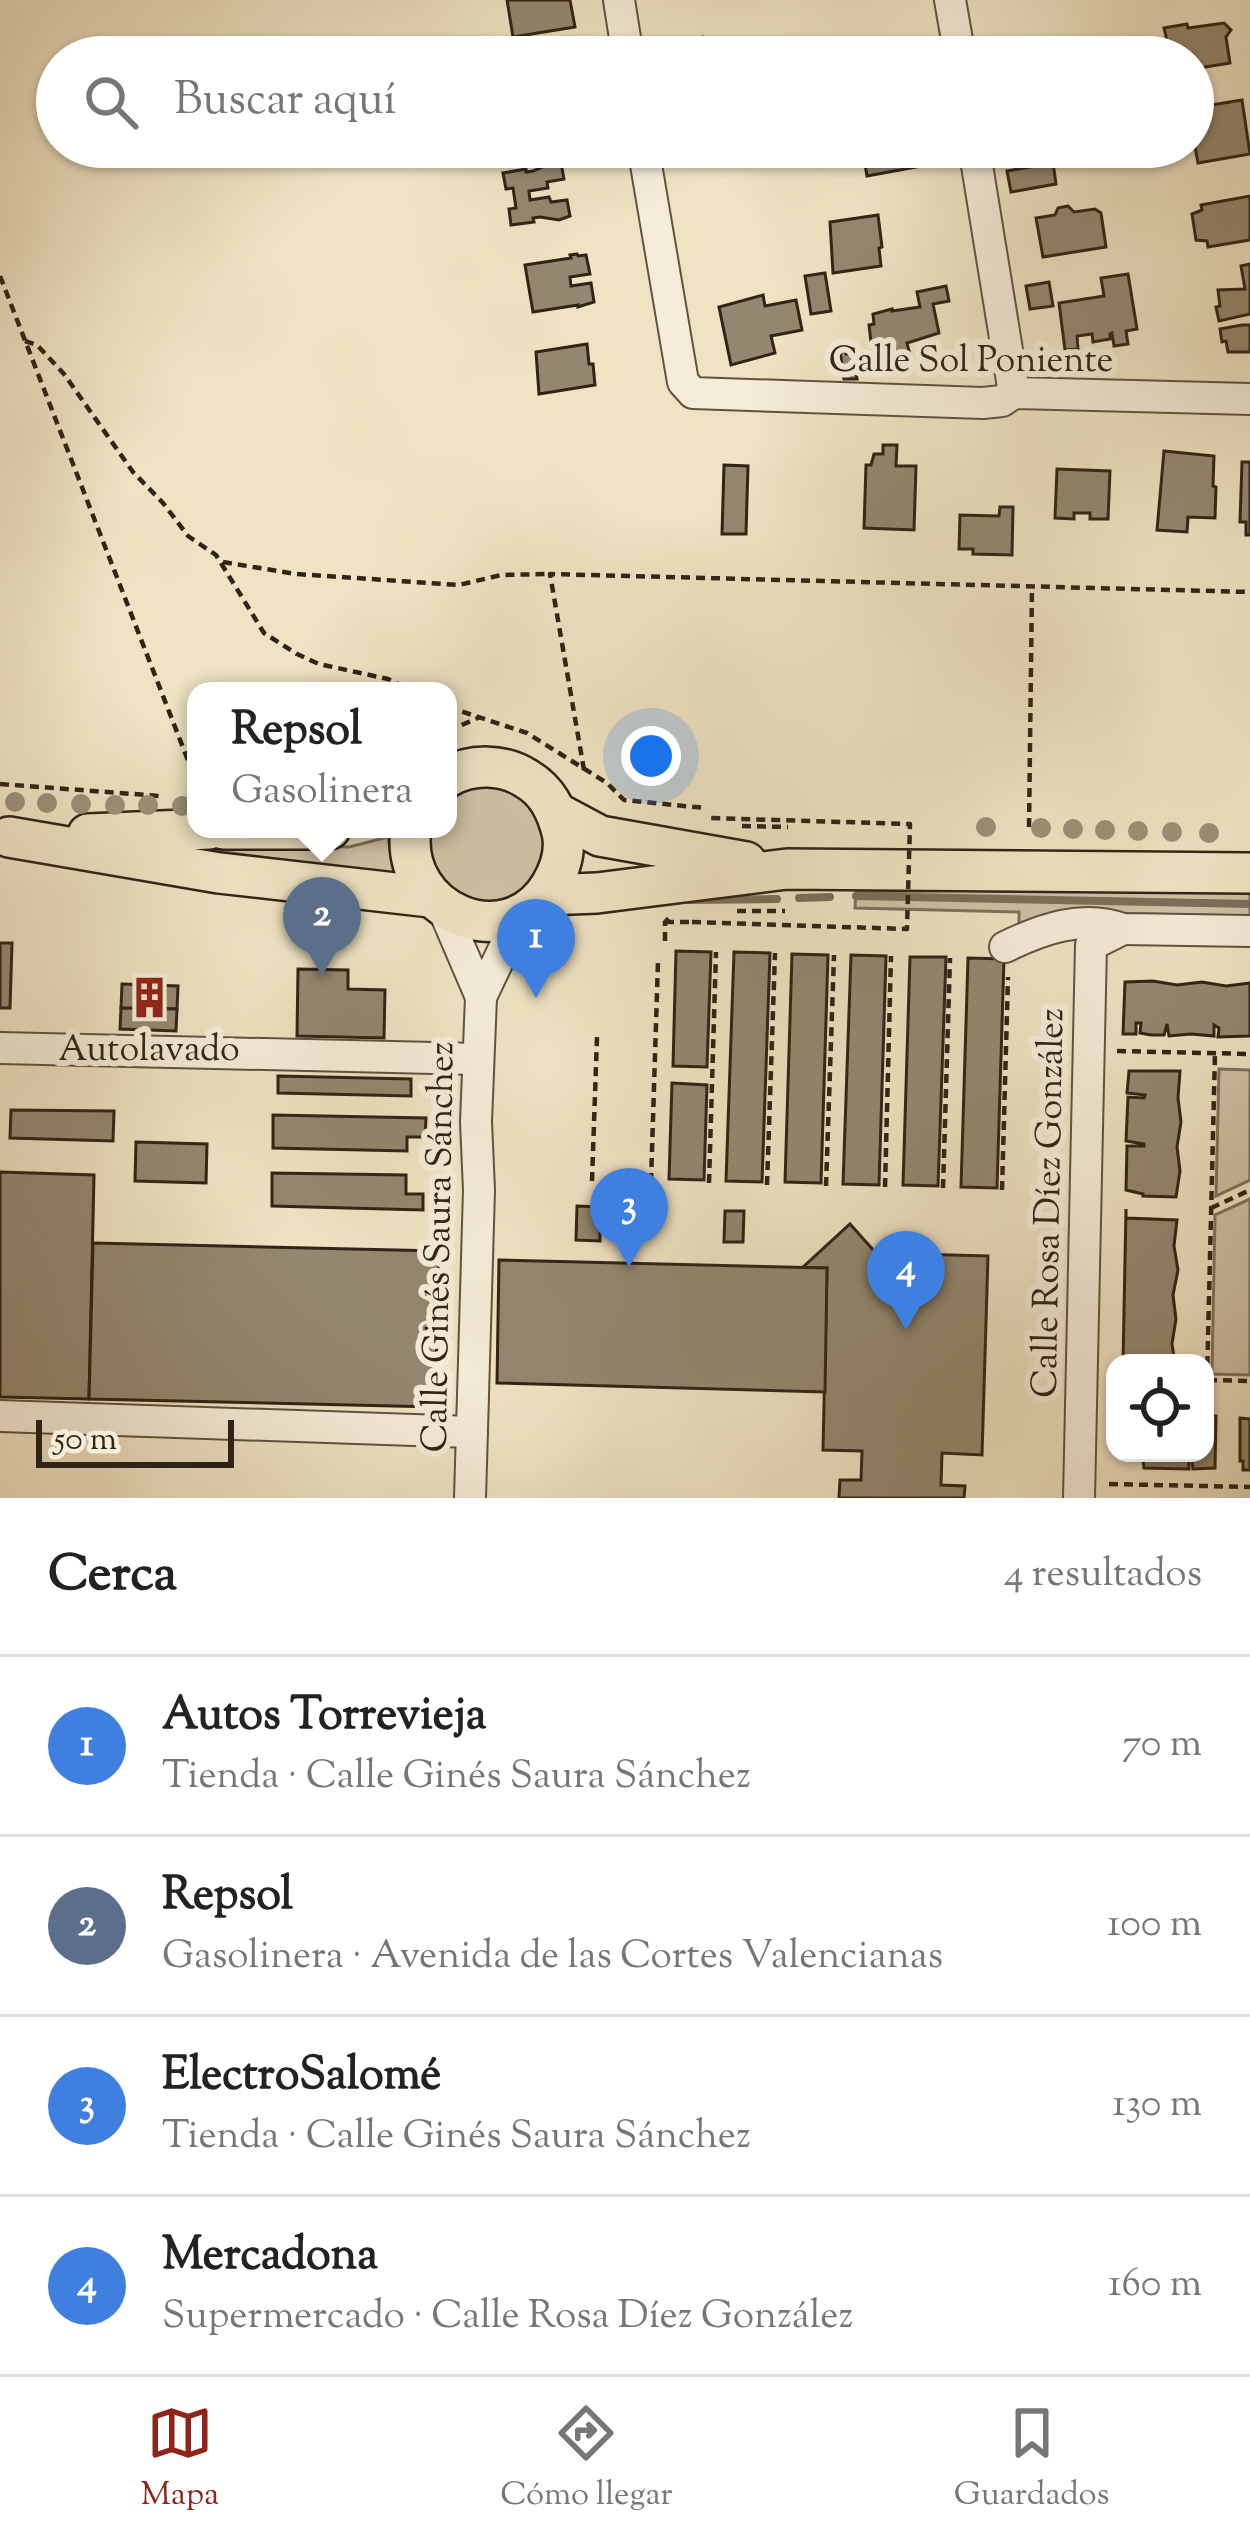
<!DOCTYPE html>
<html lang="es">
<head>
<meta charset="utf-8">
<style>
  body { margin:0; font-family:"Sorts Mill Goudy",serif; background:#f2f2f2; color:#222 }
  .controls { position:absolute; right:36px; bottom:36px; display:grid; overflow:hidden; border-radius:24px; box-shadow:0 3px 9px #0004 }
  .controls button { width:108px; height:108px; display:grid; place-items:center; padding:0; border:0; border-bottom:3px solid #e0e0e0; background:#fff; color:#222; font:60px sans-serif }
  .scale { position:absolute; left:36px; bottom:30px; width:198px; box-sizing:border-box; padding-left:12px; border:6px solid #312315; border-top:0; font-size:33px; line-height:42px; white-space:nowrap; color:#312315; -webkit-text-stroke:9px #f5edd8; paint-order:stroke }
  .you { position:absolute; left:651px; top:756px; width:42px; height:42px; margin:-30px; border:9px solid #fff; border-radius:50%; background:#1a73e8; box-shadow:0 0 0 18px #1a73e833 }
  .badge { display:grid; place-items:center; width:78px; height:78px; border-radius:50%; background:#8f2418; color:#fff; font-size:39px; font-weight:700 }
  .pin { position:absolute; translate:-50% -99px; filter:drop-shadow(0 3px 6px #0008) }
  .pin::after { content:''; position:absolute; top:63px; width:42px; height:36px; background:inherit; clip-path:polygon(0 0,100% 0,50% 100%) }
  .popup { position:absolute; left:187px; top:682px; width:270px; height:156px; box-sizing:border-box; display:grid; place-content:center; border-radius:24px; background:#fff; filter:drop-shadow(0 3px 9px #0005); font-size:39px; white-space:nowrap; color:#767676 }
  .popup b { font-size:45px; color:#222 }
  .popup::after { content:''; position:absolute; left:50%; top:100%; margin-left:-24px; border:24px solid transparent; border-top-color:#fff }
  .list { margin:0; padding:0; list-style:none }
  h2 { display:flex; justify-content:space-between; align-items:center; height:156px; margin:0; padding:0 48px; font-size:51px }
  h2 small { font-size:39px; font-weight:400; color:#767676 }
  .list li { display:grid; grid-template-columns:78px 1fr auto; gap:36px; align-items:center; box-sizing:border-box; height:180px; padding:0 48px; border-top:3px solid #e0e0e0 }
  .list b { display:block; font-size:45px; white-space:nowrap }
  .list p { margin:0; font-size:39px; white-space:nowrap; color:#767676 }
  .list em { font-size:39px; font-style:normal; color:#767676 }
  .icon { flex:none; width:66px; height:66px; fill:none; stroke:currentColor; stroke-width:2; stroke-linecap:round; stroke-linejoin:round }
  .map { position:relative; flex:none; width:1250px; height:1498px; overflow:hidden }
  .search { position:absolute; background:#fff; box-shadow:0 3px 9px #0004; left:36px; right:36px; top:36px; height:132px; display:flex; align-items:center; gap:30px; box-sizing:border-box; padding:0 42px; border-radius:66px; color:#767676; font-size:45px }
  .sheet { height:876px; background:#fff }
  nav { display:flex; justify-content:space-around; align-items:center; box-sizing:border-box; height:168px; border-top:3px solid #e0e0e0; background:#fff; font-size:33px; color:#767676 }
  nav a { display:grid; justify-items:center; gap:6px }
  nav .on { color:#8f2418 }
  .map>svg:first-child { display:block }
  .green { fill:#cfc2a5; stroke:#80725d; stroke-width:3 }
  .lines { fill:none; stroke-linecap:round; stroke-linejoin:round }
  .stream { stroke:#7c6f5a; stroke-width:8 }
  .building { fill:#94876f; stroke:#312315; stroke-width:3 }
  .minor-casing { stroke:#605340; stroke-width:34 }
  .major-casing { stroke:#312315; stroke-width:44 }
  .path { stroke:#312315; stroke-width:4.5; stroke-dasharray:9 6; stroke-linecap:butt }
  .minor { stroke:#f5edd8; stroke-width:30 }
  .major { stroke:#efe3c3; stroke-width:39 }
  .path-bridge { stroke:#312315; stroke-width:4.5; stroke-dasharray:9 6; stroke-linecap:butt }
  .tree { fill:#9c8f77 }
  .labels { text-anchor:middle; stroke-width:12; stroke-linejoin:round; paint-order:stroke }
  .street-label { font-size:36px; fill:#312315; stroke:#f5edd8 }
  .poi-label { font-size:36px; fill:#312315; stroke:#f5edd8 }
</style>
</head>
<body>
<div class="map">
<svg width="1250" height="1498" viewBox="0 0 1250 1498">
  <rect width="100%" height="100%" fill="#efe3c3"/>
  <filter id="stains"><feTurbulence type="fractalNoise" baseFrequency=".00167" numOctaves="4"/><feColorMatrix values="0 0 0 0 .2 0 0 0 0 .09 0 0 0 0 .02 0 0 0 .5 -.17"/></filter>
  <radialGradient id="worn" r=".72"><stop offset=".6" stop-color="#630" stop-opacity="0"/><stop offset="1" stop-color="#630" stop-opacity=".3"/></radialGradient>
  <g class="green">
    <path d="M 487,785 C 510,789 529,797 539,819 C 572,892 460,938 433,866 C 429,855 431,841 430,829 L 448,829 L 448,801 C 459,790 473,787 487,785 Z"/>
    <path d="M 388,837 L 394,874 L 392,876 L 217,851 L 218,843 L 349,847 Z"/>
    <path d="M 1250,886 L 1250,916 L 1098,913 L 1019,931 L 1019,912 L 855,908 L 856,892 Z"/>
    <path d="M 1219,1069 L 1250,1070 L 1250,1180 L 1216,1196 Z"/>
    <path d="M 1250,1199 L 1250,1375 L 1212,1374 L 1215,1215 Z"/>
  </g>
  <g class="lines">
    <g class="stream">
      <path d="M 856,896 L 1250,904"/>
      <path d="M 799,898 L 830,897"/>
      <path d="M 689,900 L 777,899"/>
    </g>
  </g>
  <g class="building">
    <path d="M 507,0 L 570,0 L 575,27 L 513,37 Z"/>
    <path d="M 1224,23 L 1231,30 L 1226,37 L 1230,63 L 1193,69 L 1193,57 L 1171,57 L 1164,28 L 1187,24 L 1188,28 Z"/>
    <path d="M 703,37 L 710,40 L 714,49 L 750,43 L 753,57 L 669,57 L 668,53 L 694,48 L 696,41 Z"/>
    <path d="M 1242,100 L 1250,154 L 1198,163 L 1193,136 L 1193,108 Z"/>
    <path d="M 862,147 L 925,147 L 927,165 L 867,176 Z"/>
    <path d="M 554,162 L 561,163 L 564,179 L 547,182 L 548,188 L 529,191 L 530,200 L 549,197 L 551,202 L 567,200 L 570,216 L 559,220 L 540,217 L 533,218 L 534,222 L 511,225 L 509,209 L 516,208 L 513,188 L 506,189 L 503,173 L 526,169 L 526,172 L 533,171 Z"/>
    <path d="M 1053,163 L 1056,184 L 1011,192 L 1007,171 Z"/>
    <path d="M 1250,196 L 1250,240 L 1208,247 L 1207,241 L 1196,240 L 1192,214 L 1202,210 L 1201,205 Z"/>
    <path d="M 1068,206 L 1074,212 L 1095,209 L 1101,213 L 1106,247 L 1043,257 L 1036,218 L 1055,215 L 1058,208 Z"/>
    <path d="M 878,215 L 882,247 L 879,248 L 881,266 L 833,273 L 830,222 Z"/>
    <path d="M 577,254 L 578,256 L 586,255 L 590,274 L 570,277 L 571,286 L 591,283 L 594,302 L 578,307 L 578,305 L 533,312 L 525,265 L 571,258 L 570,255 Z"/>
    <path d="M 1250,264 L 1250,314 L 1219,321 L 1216,307 L 1220,306 L 1218,290 L 1245,289 L 1241,266 Z"/>
    <path d="M 825,273 L 831,311 L 811,314 L 805,276 Z"/>
    <path d="M 1128,274 L 1137,329 L 1126,331 L 1128,344 L 1114,346 L 1112,333 L 1110,334 L 1110,339 L 1093,342 L 1092,334 L 1077,336 L 1078,349 L 1065,350 L 1059,303 L 1104,296 L 1101,278 Z"/>
    <path d="M 1049,282 L 1053,306 L 1030,309 L 1026,286 Z"/>
    <path d="M 946,286 L 949,301 L 933,304 L 939,333 L 907,343 L 911,359 L 892,362 L 890,349 L 872,351 L 869,325 L 874,324 L 873,314 L 892,309 L 892,311 L 920,307 L 917,292 Z"/>
    <path d="M 763,295 L 765,306 L 796,300 L 802,330 L 771,336 L 775,353 L 731,365 L 719,307 Z"/>
    <path d="M 1242,325 L 1250,325 L 1250,352 L 1228,352 L 1226,341 L 1222,342 L 1220,329 Z"/>
    <path d="M 587,344 L 589,364 L 593,364 L 595,385 L 539,394 L 536,352 Z"/>
    <path d="M 845,350 L 846,354 L 853,353 L 857,379 L 844,379 L 840,351 Z"/>
    <path d="M 883,445 L 897,445 L 896,466 L 916,466 L 914,530 L 864,528 L 866,465 L 871,465 L 874,454 L 883,454 Z"/>
    <path d="M 1164,451 L 1214,456 L 1213,486 L 1216,487 L 1215,518 L 1188,517 L 1187,532 L 1157,530 Z"/>
    <path d="M 1242,462 L 1250,462 L 1250,535 L 1246,535 L 1246,522 L 1240,522 Z"/>
    <path d="M 724,465 L 748,466 L 746,534 L 722,534 Z"/>
    <path d="M 1057,469 L 1110,471 L 1108,519 L 1090,519 L 1090,513 L 1074,513 L 1074,519 L 1055,518 Z"/>
    <path d="M 1000,507 L 1013,507 L 1012,555 L 973,554 L 973,549 L 959,549 L 960,515 L 999,516 Z"/>
    <path d="M 0,943 L 12,943 L 10,1008 L 0,1008 Z"/>
    <path d="M 676,951 L 711,952 L 707,1067 L 673,1066 Z"/>
    <path d="M 734,952 L 770,953 L 762,1182 L 726,1181 Z"/>
    <path d="M 792,954 L 828,955 L 821,1183 L 785,1182 Z"/>
    <path d="M 851,955 L 886,956 L 879,1185 L 843,1184 Z"/>
    <path d="M 910,957 L 946,957 L 938,1186 L 903,1185 Z"/>
    <path d="M 968,958 L 1004,959 L 997,1188 L 961,1187 Z"/>
    <path d="M 298,969 L 348,970 L 348,989 L 385,990 L 384,1038 L 297,1036 Z"/>
    <path d="M 1153,981 L 1177,985 L 1202,982 L 1226,986 L 1250,983 L 1250,1036 L 1218,1037 L 1219,1028 L 1214,1025 L 1214,1036 L 1191,1034 L 1169,1036 L 1167,1024 L 1164,1035 L 1151,1035 L 1140,1033 L 1141,1023 L 1136,1023 L 1136,1034 L 1123,1034 L 1125,982 Z"/>
    <path d="M 122,984 L 178,986 L 177,1009 L 121,1008 Z"/>
    <path d="M 121,1008 L 177,1009 L 176,1031 L 120,1029 Z"/>
    <path d="M 1129,1071 L 1180,1071 L 1178,1098 L 1181,1122 L 1177,1147 L 1180,1171 L 1176,1197 L 1143,1196 L 1143,1194 L 1126,1190 L 1127,1146 L 1144,1146 L 1144,1144 L 1126,1141 L 1128,1097 L 1144,1098 L 1145,1095 L 1127,1093 Z"/>
    <path d="M 278,1076 L 411,1079 L 411,1096 L 278,1093 Z"/>
    <path d="M 672,1083 L 707,1085 L 704,1180 L 669,1179 Z"/>
    <path d="M 11,1110 L 114,1111 L 113,1141 L 10,1138 Z"/>
    <path d="M 273,1115 L 426,1118 L 425,1137 L 407,1137 L 407,1151 L 273,1148 Z"/>
    <path d="M 136,1142 L 207,1144 L 206,1183 L 135,1181 Z"/>
    <path d="M 0,1172 L 94,1175 L 89,1399 L 0,1397 Z"/>
    <path d="M 272,1173 L 406,1175 L 406,1194 L 423,1194 L 423,1210 L 272,1206 Z"/>
    <path d="M 577,1206 L 600,1207 L 600,1241 L 576,1240 Z"/>
    <path d="M 1126,1209 L 1126,1218 L 1177,1220 L 1174,1246 L 1178,1270 L 1173,1295 L 1176,1319 L 1172,1344 L 1175,1363 L 1123,1363 Z"/>
    <path d="M 725,1211 L 744,1211 L 743,1242 L 724,1242 Z"/>
    <path d="M 850,1224 L 876,1253 L 988,1256 L 982,1455 L 942,1453 L 941,1485 L 965,1486 L 964,1498 L 839,1498 L 840,1480 L 861,1480 L 862,1451 L 823,1450 L 827,1268 L 802,1268 Z"/>
    <path d="M 93,1243 L 439,1251 L 435,1407 L 89,1399 Z"/>
    <path d="M 499,1260 L 827,1268 L 825,1392 L 497,1383 Z"/>
    <path d="M 1205,1416 L 1216,1416 L 1215,1468 L 1193,1469 L 1191,1453 L 1205,1453 Z"/>
    <path d="M 1240,1418 L 1250,1419 L 1250,1470 L 1243,1470 L 1243,1461 L 1240,1461 Z"/>
    <path d="M 1142,1453 L 1189,1453 L 1189,1469 L 1144,1468 Z"/>
  </g>
  <g class="lines">
    <defs>
      <g id="minor">
        <path d="M 619,0 L 628,57"/>
        <path d="M 950,0 L 960,57"/>
        <path d="M 643,147 L 683,382 L 693,393 L 983,403 L 1002,401 L 1014,393 L 1250,399"/>
        <path d="M 974,147 L 1014,393"/>
        <path d="M 442,906 L 481,997"/>
        <path d="M 1005,947 C 1042,929 1083,914 1123,929 L 1250,931"/>
        <path d="M 0,1048 L 477,1059"/>
        <path d="M 0,1416 L 472,1432"/>
        <path d="M 470,1498 L 479,1190 L 476,1122 L 481,997 L 508,940 L 525,912"/>
        <path d="M 1079,1498 L 1091,945 L 1123,929"/>
      </g>
      <g id="major">
        <path d="M 557,813 L 600,836 L 746,862"/>
        <path d="M 223,829 L 330,829"/>
        <path d="M 411,829 C 399,912 508,958 551,885 C 561,868 566,850 562,832 C 556,809 547,791 527,779 C 504,764 472,763 448,777"/>
        <path d="M 88,834 L 209,829"/>
        <path d="M 9,837 L 219,873 L 430,897"/>
        <path d="M 545,895 L 597,893 L 787,869 L 1250,873"/>
      </g>
    </defs>
    <use href="#minor" class="minor-casing"/>
    <use href="#major" class="major-casing"/>
    <g class="path">
      <path d="M 0,276 L 196,781"/>
      <path d="M 25,341 L 37,345 L 64,374 L 133,472 L 163,503 L 188,536 L 216,555 L 264,633 L 297,654 L 319,664 L 388,679 L 412,691"/>
      <path d="M 223,562 L 296,574 L 459,585 L 501,575 L 550,574"/>
      <path d="M 448,707 L 527,733 L 607,783 L 624,800 L 705,808"/>
      <path d="M 448,731 L 480,717"/>
      <path d="M 584,770 L 550,574 L 1250,592"/>
      <path d="M 0,784 L 160,796"/>
      <path d="M 742,826 L 788,827"/>
      <path d="M 1029,827 L 1032,586"/>
      <path d="M 737,911 L 785,911"/>
      <path d="M 665,922 L 692,922"/>
      <path d="M 665,941 L 665,922 L 669,918"/>
      <path d="M 1117,1051 L 1250,1054"/>
      <path d="M 592,1181 L 597,1037"/>
      <path d="M 651,1182 L 658,961"/>
      <path d="M 709,1183 L 716,952"/>
      <path d="M 767,1185 L 775,953"/>
      <path d="M 826,1186 L 834,955"/>
      <path d="M 885,1187 L 891,956"/>
      <path d="M 943,1188 L 950,958"/>
      <path d="M 1002,1190 L 1008,977"/>
      <path d="M 1211,1208 L 1250,1190"/>
      <path d="M 1207,1380 L 1215,1053"/>
      <path d="M 1208,1380 L 1250,1381"/>
      <path d="M 1109,1484 L 1250,1487"/>
    </g>
    <use href="#minor" class="minor"/>
    <use href="#major" class="major"/>
    <path class="path-bridge" d="M 692,922 L 907,929 L 910,824 L 709,818"/>
  </g>
  <g class="tree">
    <circle cx="15" cy="802" r="10"/>
    <circle cx="47" cy="803" r="10"/>
    <circle cx="81" cy="804" r="10"/>
    <circle cx="115" cy="805" r="10"/>
    <circle cx="148" cy="805" r="10"/>
    <circle cx="182" cy="806" r="10"/>
    <circle cx="986" cy="827" r="10"/>
    <circle cx="1041" cy="828" r="10"/>
    <circle cx="1073" cy="829" r="10"/>
    <circle cx="1105" cy="830" r="10"/>
    <circle cx="1138" cy="831" r="10"/>
    <circle cx="1172" cy="832" r="10"/>
    <circle cx="1209" cy="833" r="10"/>
  </g>
  <defs>
    <symbol id="building-bare" viewBox="-9 -9 18 18"><path d="M-4-6H4V6H1V3H-1V6H-4ZM-2.5-4.3h1.7v1.8h-1.7ZM.8-4.3h1.7v1.8H.8ZM-2.5-1h1.7V.8h-1.7ZM.8-1h1.7V.8H.8Z" fill="#8f2418" stroke="#f5edd8" stroke-width="2.5" paint-order="stroke"/></symbol>
  </defs>
  <g fill-rule="evenodd">
    <use href="#building-bare" x="120" y="968" width="59" height="59"/>
  </g>
  <g class="labels">
    <g class="street-label">
      <text x="971" y="371">Calle Sol Poniente</text>
      <text transform="translate(1046 1203) rotate(-89)" y="13">Calle Rosa Díez González</text>
      <text transform="translate(436 1247) rotate(-89)" y="13">Calle Ginés Saura Sánchez</text>
    </g>
    <g class="poi-label">
      <text x="149" y="1060">Autolavado</text>
    </g>
  </g>
  <rect width="100%" height="100%" filter="url(#stains)"/>
  <rect width="100%" height="100%" fill="url(#worn)"/>
</svg>
<div class="controls">
<button><svg class="icon" aria-label="locate" viewBox="0 0 24 24"><circle cx="12" cy="12" r="6"/><path d="M12 2v4M12 18v4M2 12h4M18 12h4"/></svg></button>
</div>
<div class="scale">50 m</div>
<div class="you"></div>
<div class="pin badge" style="left:536px;top:998px;background:#3f7fe0">1</div>
<div class="pin badge" style="left:322px;top:976px;background:#5c6f8a">2</div>
<div class="popup"><b>Repsol</b>Gasolinera</div>
<div class="pin badge" style="left:629px;top:1267px;background:#3f7fe0">3</div>
<div class="pin badge" style="left:906px;top:1330px;background:#3f7fe0">4</div>
<div class="search"><svg class="icon" aria-label="search" viewBox="0 0 24 24"><circle cx="10" cy="10" r="6"/><path d="M15 15l6 6"/></svg>Buscar aquí</div>
</div>
<section class="sheet">
<h2>Cerca<small>4 resultados</small></h2>
<ul class="list">
<li><span class="badge" style="background:#3f7fe0">1</span><div><b>Autos Torrevieja</b><p>Tienda · Calle Ginés Saura Sánchez</p></div><em>70 m</em></li>
<li><span class="badge" style="background:#5c6f8a">2</span><div><b>Repsol</b><p>Gasolinera · Avenida de las Cortes Valencianas</p></div><em>100 m</em></li>
<li><span class="badge" style="background:#3f7fe0">3</span><div><b>ElectroSalomé</b><p>Tienda · Calle Ginés Saura Sánchez</p></div><em>130 m</em></li>
<li><span class="badge" style="background:#3f7fe0">4</span><div><b>Mercadona</b><p>Supermercado · Calle Rosa Díez González</p></div><em>160 m</em></li>
</ul>
</section>
<nav>
<a class="on"><svg class="icon" aria-label="map" viewBox="0 0 24 24"><path d="M3 6l6-2 6 2 6-2v14l-6 2-6-2-6 2zM9 4v14M15 6v14"/></svg>Mapa</a>
<a><svg class="icon" aria-label="directions" viewBox="0 0 24 24"><path d="M12 3l9 9-9 9-9-9zM9 14v-3h6M13 9l2 2-2 2"/></svg>Cómo llegar</a>
<a><svg class="icon" aria-label="saved" viewBox="0 0 24 24"><path d="M7 4h10v16l-5-4-5 4z"/></svg>Guardados</a>
</nav>
</body>
</html>
